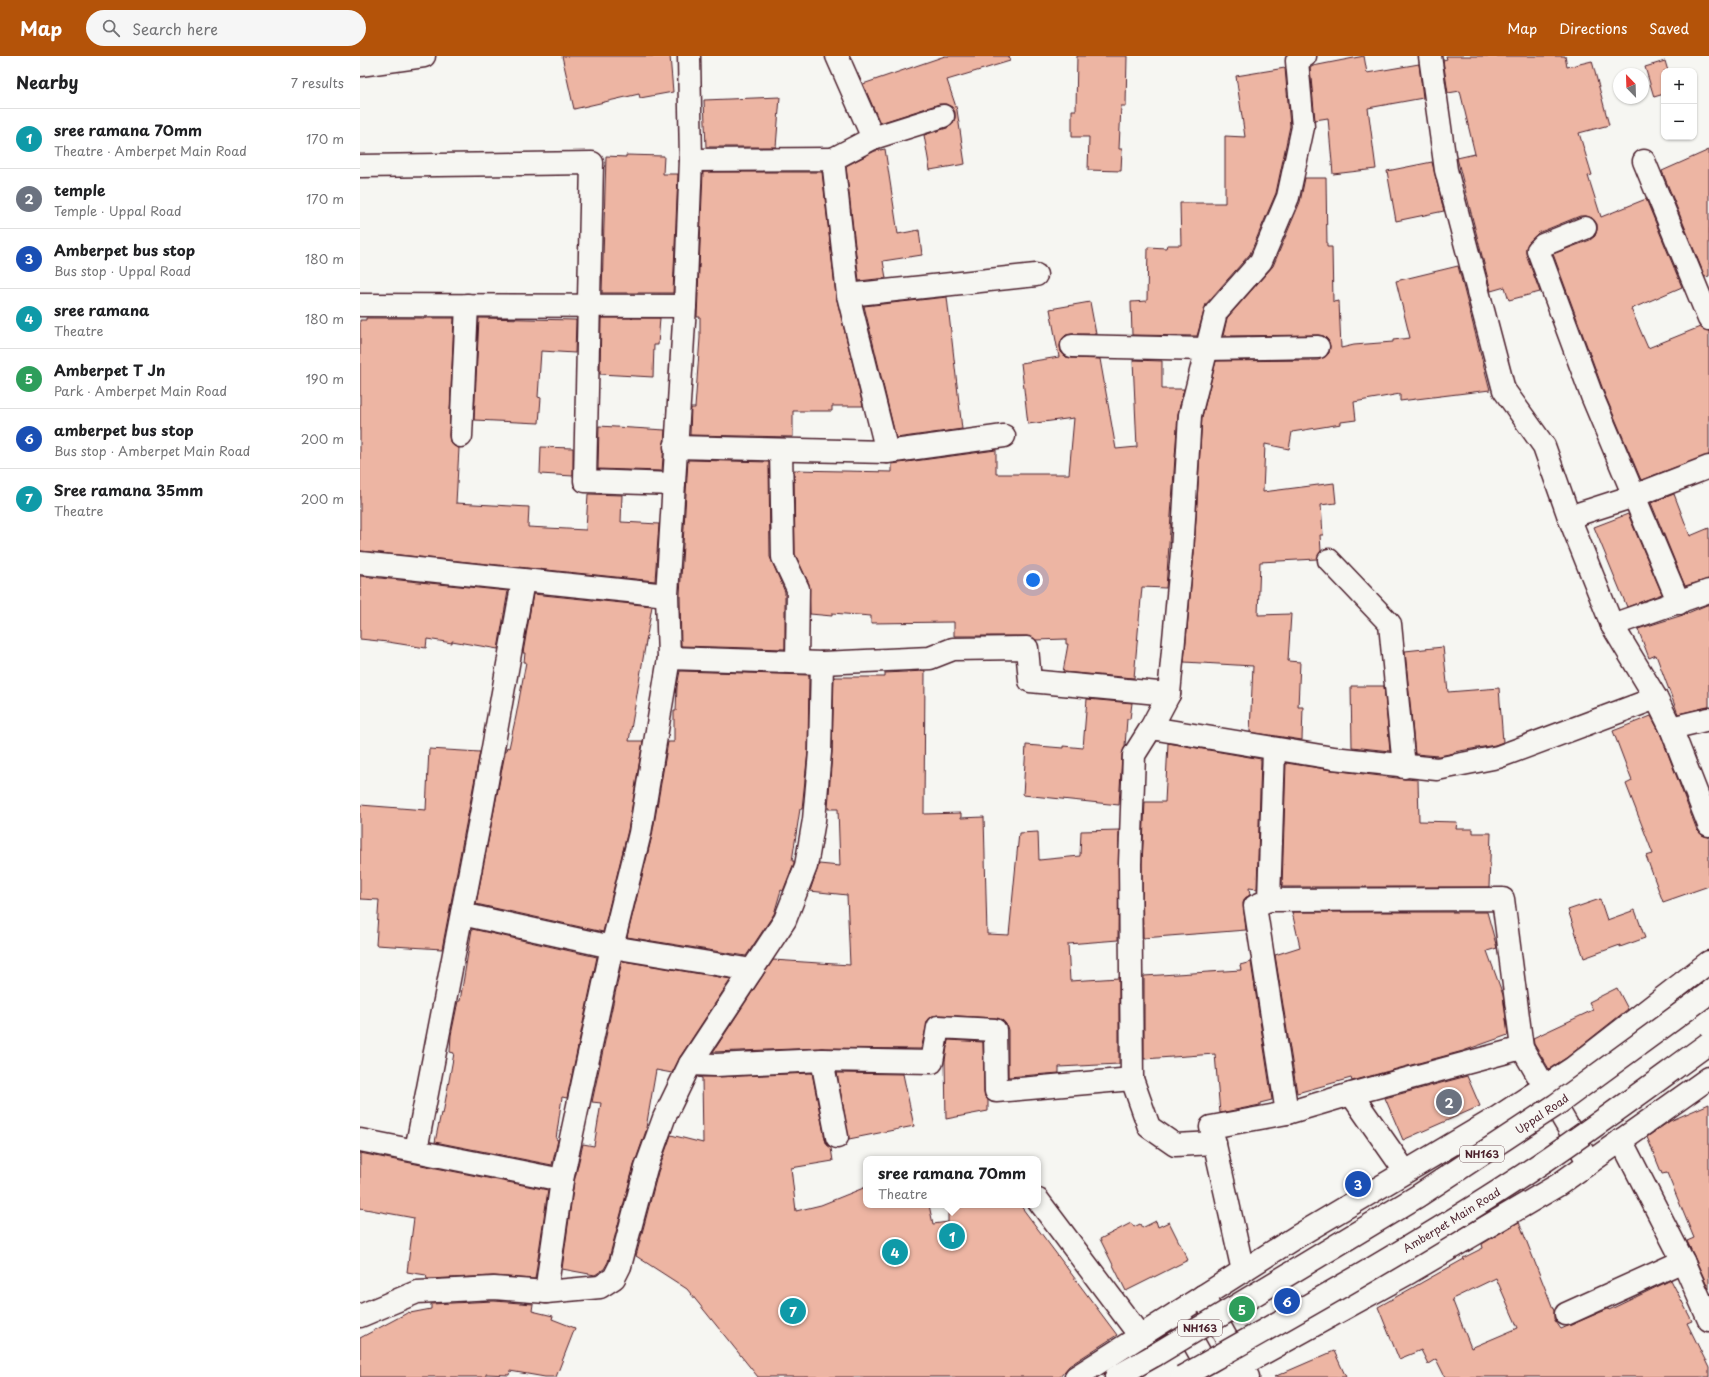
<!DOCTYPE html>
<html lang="en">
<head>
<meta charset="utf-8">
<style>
  body { margin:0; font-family:"Playpen Sans",sans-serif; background:#f6f6f6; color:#202124 }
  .controls { position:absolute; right:12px; top:12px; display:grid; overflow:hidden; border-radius:8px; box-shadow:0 1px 3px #0004 }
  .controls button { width:36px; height:36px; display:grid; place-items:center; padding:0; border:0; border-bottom:1px solid #e0e0e0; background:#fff; color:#202124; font:20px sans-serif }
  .compass { position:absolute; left:1253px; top:12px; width:36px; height:36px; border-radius:50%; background:#fff; box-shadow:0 1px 3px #0004; rotate:337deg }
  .you { position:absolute; left:673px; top:524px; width:14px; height:14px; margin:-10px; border:3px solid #fff; border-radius:50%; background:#1a73e8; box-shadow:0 0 0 6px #1a73e833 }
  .badge { display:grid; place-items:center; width:26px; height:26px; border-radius:50%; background:#b45309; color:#fff; font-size:13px; font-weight:700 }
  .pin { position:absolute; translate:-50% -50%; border:2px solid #fff; box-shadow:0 1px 4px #0006 }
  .popup { position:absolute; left:503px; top:1100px; width:178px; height:52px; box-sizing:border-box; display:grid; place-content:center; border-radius:8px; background:#fff; filter:drop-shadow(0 1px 3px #0005); font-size:13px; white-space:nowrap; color:#757577 }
  .popup b { font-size:15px; color:#202124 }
  .popup::after { content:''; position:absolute; left:50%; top:100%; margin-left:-8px; border:8px solid transparent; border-top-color:#fff }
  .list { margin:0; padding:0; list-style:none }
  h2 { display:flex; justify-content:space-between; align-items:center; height:52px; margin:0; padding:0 16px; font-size:17px }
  h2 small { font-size:13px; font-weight:400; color:#757577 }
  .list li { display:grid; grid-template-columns:26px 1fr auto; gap:12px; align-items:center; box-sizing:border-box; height:60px; padding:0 16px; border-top:1px solid #e0e0e0 }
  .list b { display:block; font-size:15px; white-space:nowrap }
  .list p { margin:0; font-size:13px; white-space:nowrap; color:#757577 }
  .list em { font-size:13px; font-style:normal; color:#757577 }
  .icon { flex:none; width:22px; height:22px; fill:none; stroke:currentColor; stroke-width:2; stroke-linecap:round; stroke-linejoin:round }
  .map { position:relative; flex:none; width:1349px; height:1321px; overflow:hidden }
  header { display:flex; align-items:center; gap:24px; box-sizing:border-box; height:56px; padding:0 20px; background:#b45309; color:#fff }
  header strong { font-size:19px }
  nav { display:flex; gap:22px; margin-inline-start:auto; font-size:14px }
  .search { width:280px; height:36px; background:#f6f6f6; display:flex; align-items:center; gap:10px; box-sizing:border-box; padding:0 14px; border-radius:22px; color:#757577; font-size:15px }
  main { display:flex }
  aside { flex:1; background:#fff }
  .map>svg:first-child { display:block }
  .building { fill:#edb5a3; stroke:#4a1f2b; fill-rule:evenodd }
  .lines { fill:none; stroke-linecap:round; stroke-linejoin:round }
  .minor-casing { stroke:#4a1f2b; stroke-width:25 }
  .tertiary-casing { stroke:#4a1f2b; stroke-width:25 }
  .primary-casing { stroke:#4a1f2b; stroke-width:25 }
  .trunk-casing { stroke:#4a1f2b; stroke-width:25 }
  .minor { stroke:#f6f6f2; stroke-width:22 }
  .tertiary { stroke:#f6f6f2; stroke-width:22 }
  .primary { stroke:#f6f6f2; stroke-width:22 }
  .trunk { stroke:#f6f6f2; stroke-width:22 }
  .trunk-bridge-casing { stroke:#4a1f2b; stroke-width:25; stroke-linecap:butt }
  .trunk-bridge { stroke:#f6f6f2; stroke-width:22 }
  .labels { text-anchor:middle; stroke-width:3.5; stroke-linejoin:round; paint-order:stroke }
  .shield { fill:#f6f6f2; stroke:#7e6067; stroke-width:1 }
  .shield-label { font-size:10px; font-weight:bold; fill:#4a1f2b }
  .street-label { font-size:11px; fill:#4a1f2b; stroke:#f6f6f2 }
</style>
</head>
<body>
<header>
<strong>Map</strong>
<div class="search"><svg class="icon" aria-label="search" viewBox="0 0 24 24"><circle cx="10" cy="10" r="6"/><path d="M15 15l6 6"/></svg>Search here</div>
<nav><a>Map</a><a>Directions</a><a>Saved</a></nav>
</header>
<main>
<aside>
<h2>Nearby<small>7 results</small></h2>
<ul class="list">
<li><span class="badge" style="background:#0f9aa8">1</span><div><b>sree ramana 70mm</b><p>Theatre · Amberpet Main Road</p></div><em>170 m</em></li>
<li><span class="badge" style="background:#6b7280">2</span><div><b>temple</b><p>Temple · Uppal Road</p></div><em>170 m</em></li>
<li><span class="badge" style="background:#1a4fb4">3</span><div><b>Amberpet bus stop</b><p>Bus stop · Uppal Road</p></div><em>180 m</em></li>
<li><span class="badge" style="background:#0f9aa8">4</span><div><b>sree ramana</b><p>Theatre</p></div><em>180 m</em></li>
<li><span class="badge" style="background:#2e9e5b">5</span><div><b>Amberpet T Jn</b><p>Park · Amberpet Main Road</p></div><em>190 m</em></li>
<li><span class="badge" style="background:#1a4fb4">6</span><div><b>amberpet bus stop</b><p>Bus stop · Amberpet Main Road</p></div><em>200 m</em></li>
<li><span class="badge" style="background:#0f9aa8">7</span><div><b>Sree ramana 35mm</b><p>Theatre</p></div><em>200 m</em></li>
</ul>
</aside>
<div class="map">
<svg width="1349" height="1321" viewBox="0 0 1349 1321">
  <rect width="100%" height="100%" fill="#f6f6f2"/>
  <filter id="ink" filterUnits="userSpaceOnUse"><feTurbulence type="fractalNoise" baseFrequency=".025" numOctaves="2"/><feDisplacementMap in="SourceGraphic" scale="8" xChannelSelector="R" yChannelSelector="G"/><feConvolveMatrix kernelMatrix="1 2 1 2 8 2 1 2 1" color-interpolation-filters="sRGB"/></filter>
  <g filter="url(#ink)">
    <g class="building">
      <path d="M 202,0 L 310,0 L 313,36 L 280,42 L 279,38 L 214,53 Z"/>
      <path d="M 585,0 L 649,0 L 650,5 L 587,24 L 597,54 L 605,108 L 570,114 L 564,79 L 587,72 L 592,69 L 595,62 L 595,56 L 592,51 L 586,48 L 579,48 L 520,67 L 503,28 Z"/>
      <path d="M 717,0 L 767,0 L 766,50 L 761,50 L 759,93 L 762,93 L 761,115 L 728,114 L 729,81 L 712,81 L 712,54 L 716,54 Z"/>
      <path d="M 1004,0 L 1007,17 L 1059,8 L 1063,42 L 1008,52 L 1016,113 L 973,118 L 968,62 L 955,64 L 950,12 L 953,10 Z"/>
      <path d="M 1086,0 L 1205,0 L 1207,11 L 1232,5 L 1249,69 L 1219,77 L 1232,119 L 1228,120 L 1241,161 L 1286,143 L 1322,231 L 1271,253 L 1288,292 L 1340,271 L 1349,275 L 1349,399 L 1281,424 L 1245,339 L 1193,198 L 1230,184 L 1235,180 L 1237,174 L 1237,168 L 1232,162 L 1226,160 L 1220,160 L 1178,177 L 1169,186 L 1166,192 L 1166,198 L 1180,236 L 1149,244 L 1145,231 L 1131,235 L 1097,102 L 1115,98 L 1100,35 L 1088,37 L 1083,4 L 1087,3 Z"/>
      <path d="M 1305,5 L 1308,15 L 1304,15 L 1304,38 L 1294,41 L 1285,11 Z"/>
      <path d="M 925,12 L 930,70 L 916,137 L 890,198 L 846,248 L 837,280 L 772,279 L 771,246 L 787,245 L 788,191 L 806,192 L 807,189 L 821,189 L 820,147 L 865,147 L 865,80 L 885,81 L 876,20 Z"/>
      <path d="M 420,41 L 416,91 L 346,91 L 344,44 Z"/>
      <path d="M 525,93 L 538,178 L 559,174 L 562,199 L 523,205 L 526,222 L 499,225 L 486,110 L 515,95 Z"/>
      <path d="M 1349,94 L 1349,220 L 1345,221 L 1302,115 Z"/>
      <path d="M 266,99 L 304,100 L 303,118 L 318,118 L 313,237 L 242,237 L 246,100 L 266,101 Z"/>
      <path d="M 1072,106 L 1084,155 L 1036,165 L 1027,115 Z"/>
      <path d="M 343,116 L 462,116 L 476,240 L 503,350 L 472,350 L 472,355 L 433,355 L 433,381 L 330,379 L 331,352 L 335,352 L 340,282 L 340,261 L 337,261 Z"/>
      <path d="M 945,122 L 966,122 L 967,191 L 972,191 L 973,246 L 979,245 L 981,292 L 994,289 L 1033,286 L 1033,284 L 1050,282 L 1036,225 L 1098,210 L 1130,334 L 1040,345 L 1040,338 L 994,346 L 996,364 L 981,366 L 981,368 L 932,376 L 929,393 L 905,388 L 903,436 L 974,427 L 976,447 L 961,449 L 963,479 L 960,479 L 961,495 L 957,503 L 900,506 L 898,559 L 931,558 L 928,605 L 940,606 L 938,651 L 943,651 L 942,684 L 890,676 L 893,610 L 824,606 L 834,497 L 842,361 L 856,305 L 958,304 L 965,301 L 969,297 L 970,290 L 968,284 L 964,280 L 958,279 L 863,280 L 867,262 L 913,210 L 940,146 Z"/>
      <path d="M 587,241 L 602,373 L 536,382 L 504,250 Z"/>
      <path d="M 730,246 L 736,278 L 712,278 L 706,279 L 702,283 L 700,290 L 701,296 L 706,301 L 712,302 L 740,303 L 756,393 L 777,391 L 773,304 L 802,305 L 802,333 L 824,333 L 818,358 L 806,532 L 782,531 L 774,622 L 703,616 L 708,588 L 706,588 L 706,583 L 676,584 L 667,580 L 594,580 L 594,566 L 511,567 L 511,560 L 472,557 L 472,560 L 450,558 L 449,528 L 435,498 L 434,414 L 532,416 L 532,408 L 636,394 L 636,418 L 709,418 L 714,362 L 668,368 L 661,307 L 699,301 L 690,253 Z"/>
      <path d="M 6,262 L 94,262 L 89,379 L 90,386 L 94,390 L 99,392 L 96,447 L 169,451 L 168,471 L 226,474 L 228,438 L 262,439 L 261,466 L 299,468 L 295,525 L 0,495 L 0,264 L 6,264 Z"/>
      <path d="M 119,262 L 216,264 L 215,297 L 181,295 L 178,341 L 181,342 L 179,367 L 114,364 Z"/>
      <path d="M 241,262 L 300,262 L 298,289 L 294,289 L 293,321 L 240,318 Z"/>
      <path d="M 239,370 L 305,374 L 302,415 L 238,413 Z"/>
      <path d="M 181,391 L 213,392 L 213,420 L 180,418 Z"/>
      <path d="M 328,404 L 409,406 L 410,501 L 425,536 L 425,593 L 321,590 L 320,539 Z"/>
      <path d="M 1314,438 L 1330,480 L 1349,472 L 1349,523 L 1325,530 L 1291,447 Z"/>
      <path d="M 1268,458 L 1302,538 L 1267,551 L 1234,471 Z"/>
      <path d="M 0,520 L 148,535 L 138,593 L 92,585 L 92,587 L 67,583 L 66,592 L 28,586 L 0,583 Z"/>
      <path d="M 173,538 L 292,550 L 269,685 L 283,685 L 268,774 L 243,876 L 116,848 L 145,697 L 147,691 L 149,692 L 156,660 L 166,606 L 164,606 L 165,597 L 163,597 Z"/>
      <path d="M 1349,548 L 1349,651 L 1318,658 L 1296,599 L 1289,602 L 1278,573 L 1323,559 Z"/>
      <path d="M 1083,591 L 1088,636 L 1139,632 L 1143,686 L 1135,689 L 1094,696 L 1094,697 L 1079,700 L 1055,698 L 1045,595 Z"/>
      <path d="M 320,615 L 449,619 L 448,695 L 442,753 L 440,753 L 432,805 L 434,805 L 434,807 L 423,835 L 421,834 L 414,858 L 386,900 L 267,881 L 292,780 L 308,686 L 314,686 L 314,655 L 316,655 L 317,630 Z"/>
      <path d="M 565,615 L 564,758 L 601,757 L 601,762 L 624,761 L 627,878 L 649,879 L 659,777 L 678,776 L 679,804 L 720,800 L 721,775 L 759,774 L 758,884 L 708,888 L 710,925 L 759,922 L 759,1008 L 699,1011 L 699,1017 L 648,1021 L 648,974 L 646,968 L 642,964 L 636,962 L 579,959 L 572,960 L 568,964 L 561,993 L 461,992 L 353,996 L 413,904 L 490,909 L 487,839 L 450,835 L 459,808 L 480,810 L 478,753 L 468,753 L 472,696 L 474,621 L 525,621 L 525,617 Z"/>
      <path d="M 991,630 L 1024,630 L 1030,695 L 992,691 Z"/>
      <path d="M 727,643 L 772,647 L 770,663 L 767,663 L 765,690 L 762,699 L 759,749 L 663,739 L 666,689 L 703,692 L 703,690 L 723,692 Z"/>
      <path d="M 1291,660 L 1300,677 L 1337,774 L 1342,779 L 1349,781 L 1349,830 L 1303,846 L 1286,800 L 1293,798 L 1266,728 L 1272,725 L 1253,675 Z"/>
      <path d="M 808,687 L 901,703 L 897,833 L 889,832 L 890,839 L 885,842 L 883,847 L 886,874 L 783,882 L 782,808 L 785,746 L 805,746 Z"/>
      <path d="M 69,693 L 120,696 L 82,893 L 16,889 L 19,844 L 0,843 L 0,749 L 66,754 Z"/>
      <path d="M 926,707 L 972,714 L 1045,723 L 1058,724 L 1059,765 L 1097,766 L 1096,773 L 1113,773 L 1113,777 L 1131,777 L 1129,831 L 922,831 Z"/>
      <path d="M 1240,843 L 1247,864 L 1275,854 L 1285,882 L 1260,891 L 1260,889 L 1224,902 L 1208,854 Z"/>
      <path d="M 932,856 L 1127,856 L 1137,892 L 1127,895 L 1143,939 L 1148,979 L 1103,995 L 992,1025 L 991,1022 L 937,1037 L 915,899 L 940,891 Z"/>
      <path d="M 112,873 L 237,901 L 207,1042 L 202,1041 L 196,1083 L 198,1084 L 192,1109 L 75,1086 L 81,1057 L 83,1058 L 94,997 L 90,996 L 91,979 L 98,945 L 100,945 Z"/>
      <path d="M 262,905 L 371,923 L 320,1001 L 312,1017 L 296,1014 L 286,1072 L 287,1072 L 274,1109 L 248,1206 L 244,1213 L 235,1219 L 202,1213 L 214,1126 L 223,1088 L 234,1090 L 241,1047 L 232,1046 Z"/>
      <path d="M 891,906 L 912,1044 L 900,1047 L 900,1049 L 860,1057 L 855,998 L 784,1003 L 784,920 L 881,914 L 880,909 Z"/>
      <path d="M 1257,932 L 1268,953 L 1206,1002 L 1189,1013 L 1174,988 L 1173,982 L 1233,954 L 1229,946 Z"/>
      <path d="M 588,984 L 623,986 L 624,1035 L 625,1041 L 628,1044 L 628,1055 L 586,1063 L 585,1005 Z"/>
      <path d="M 452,1017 L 465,1083 L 467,1089 L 471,1092 L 473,1105 L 431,1112 L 436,1155 L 461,1149 L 506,1131 L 506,1149 L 569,1149 L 573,1168 L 588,1166 L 588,1149 L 660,1149 L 757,1279 L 709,1310 L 700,1321 L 398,1321 L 327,1233 L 276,1200 L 298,1116 L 311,1079 L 343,1087 L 342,1022 L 338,1021 L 357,1021 Z"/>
      <path d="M 477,1017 L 543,1018 L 554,1070 L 489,1083 Z"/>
      <path d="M 1107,1020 L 1120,1050 L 1043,1084 L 1025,1042 Z"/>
      <path d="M 1349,1048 L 1349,1233 L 1327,1185 L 1334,1182 L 1307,1117 L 1302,1118 L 1287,1081 L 1310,1065 Z"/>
      <path d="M 0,1097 L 188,1134 L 175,1223 L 133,1220 L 67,1223 L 66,1219 L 47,1216 L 54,1162 L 0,1152 Z"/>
      <path d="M 796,1165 L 798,1171 L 809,1166 L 828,1204 L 766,1235 L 740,1183 L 771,1167 L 774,1171 L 780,1168 L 782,1172 Z"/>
      <path d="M 1159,1166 L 1194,1255 L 1194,1263 L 1201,1273 L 1248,1253 L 1249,1254 L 1311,1224 L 1332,1265 L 1327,1267 L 1349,1312 L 1349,1321 L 1085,1321 L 1076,1303 L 1068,1308 L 1061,1294 L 1039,1303 L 1018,1251 L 1104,1203 L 1103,1202 L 1123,1192 L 1122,1188 ZM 1136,1222 L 1158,1272 L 1111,1292 L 1092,1243 Z"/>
      <path d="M 134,1245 L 173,1248 L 172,1255 L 193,1260 L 192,1263 L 215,1272 L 196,1321 L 185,1321 L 150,1315 L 149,1319 L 126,1318 L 126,1321 L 0,1321 L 0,1282 L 49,1256 L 50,1257 L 71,1253 L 71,1248 Z"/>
      <path d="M 974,1295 L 986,1321 L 914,1321 Z"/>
    </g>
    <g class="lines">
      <defs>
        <g id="minor">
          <path d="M 477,0 L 513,82 L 583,60"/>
          <path d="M 1070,0 L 1086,114 L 1144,334 L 1184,390 L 1209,461 L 1252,569 L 1296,642 L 1311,672 L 1349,769"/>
          <path d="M 0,9 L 64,0"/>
          <path d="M 473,103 L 513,82"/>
          <path d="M 1284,105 L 1349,263"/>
          <path d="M 0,110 L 232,107 L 225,425 L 314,428"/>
          <path d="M 1225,172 L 1183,189 L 1178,194 L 1232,340 L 1319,547"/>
          <path d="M 488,239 L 676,219"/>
          <path d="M 0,249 L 325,250"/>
          <path d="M 712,290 L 846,293 L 958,291"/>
          <path d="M 101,380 L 107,249"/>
          <path d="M 315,391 L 527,396 L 488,239 L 473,103 L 331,104"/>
          <path d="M 421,394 L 423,501 L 438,533 L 437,605"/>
          <path d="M 527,396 L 644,380"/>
          <path d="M 1209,461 L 1274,440 L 1349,411"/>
          <path d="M 969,504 L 1030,568 L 1044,711"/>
          <path d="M 0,507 L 307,539"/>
          <path d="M 1252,569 L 1349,535"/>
          <path d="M 309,602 L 462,607 L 570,602 L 593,593 L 667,592 L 670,625 L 809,638"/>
          <path d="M 791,672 L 973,702 L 1077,713 L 1138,701 L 1296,642"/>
          <path d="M 1311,672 L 1349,663"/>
          <path d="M 909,844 L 914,694"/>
          <path d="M 102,858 L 252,891 L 392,914"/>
          <path d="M 462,1004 L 477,1081"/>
          <path d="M 330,1008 L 356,1009 L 462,1004 L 572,1006 L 578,971 L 635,974 L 636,1035 L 772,1023"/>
          <path d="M 991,1038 L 1045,1115"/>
          <path d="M 927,1057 L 895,850 L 909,844 L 1143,843 L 1162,992 L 1229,1107"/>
          <path d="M 0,1084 L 202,1124"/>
          <path d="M 1261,1084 L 1323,1205 L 1349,1264"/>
          <path d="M 855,1087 L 815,1089 L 789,1071 L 772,1023 L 770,808 L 774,699 L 791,672 L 809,638 L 822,496 L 830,359 L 856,256 L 901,205 L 928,141 L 943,71 L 937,5 L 945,0"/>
          <path d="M 56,1094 L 122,753 L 163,525"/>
          <path d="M 678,1144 L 780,1280"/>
          <path d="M 883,1215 L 851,1071 L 927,1057 L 991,1038 L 1162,992"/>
          <path d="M 186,1236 L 202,1124 L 252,891 L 280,777 L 309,602 L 307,539 L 325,250 L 331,104 L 329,0"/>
          <path d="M 1206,1258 L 1323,1205"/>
          <path d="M 0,1260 L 57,1236 L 134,1232 L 186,1236 L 240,1231 L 254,1222 L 260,1210 L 286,1112 L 304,1062 L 330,1008 L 425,864 L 446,810 L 454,764 L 460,696 L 462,607"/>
        </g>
        <g id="tertiary">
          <path d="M 716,1321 L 936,1181 L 1138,1061 L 1213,1012 L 1349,906"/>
          <path d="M 860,1321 L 1050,1216 L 1198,1129 L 1349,1022"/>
        </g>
        <g id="primary">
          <path d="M 843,1240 L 888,1321"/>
          <path d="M 817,1257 L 853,1321"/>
        </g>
        <path id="trunk" d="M 756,1321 L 795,1299"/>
      </defs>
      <use href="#minor" class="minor-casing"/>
      <use href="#tertiary" class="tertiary-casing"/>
      <use href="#primary" class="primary-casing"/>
      <use href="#trunk" class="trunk-casing"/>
      <use href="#minor" class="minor"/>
      <use href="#tertiary" class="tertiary"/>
      <use href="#primary" class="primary"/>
      <use href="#trunk" class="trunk"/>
      <defs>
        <g id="trunk-bridge">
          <path id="s1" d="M 795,1299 L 1058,1140 L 1196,1049 L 1349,937"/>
          <path id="s2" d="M 822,1321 C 937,1256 1052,1192 1162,1120 C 1226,1078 1287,1032 1349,987"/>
        </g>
      </defs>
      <use href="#trunk-bridge" class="trunk-bridge-casing"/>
      <use href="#trunk-bridge" class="trunk-bridge"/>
    </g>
  </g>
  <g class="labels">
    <g class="shield">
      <rect x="1100" y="1090" width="44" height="16" rx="3"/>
      <rect x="818" y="1264" width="44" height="16" rx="3"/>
    </g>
    <g class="shield-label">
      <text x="1122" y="1102">NH163</text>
      <text x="840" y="1276">NH163</text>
    </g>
    <g class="street-label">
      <text dy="4" stroke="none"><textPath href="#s1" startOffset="456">Uppal Road</textPath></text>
      <text dy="4" stroke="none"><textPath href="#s2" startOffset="312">Amberpet Main Road</textPath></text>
    </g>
  </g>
</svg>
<div class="controls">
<button>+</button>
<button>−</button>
</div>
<svg class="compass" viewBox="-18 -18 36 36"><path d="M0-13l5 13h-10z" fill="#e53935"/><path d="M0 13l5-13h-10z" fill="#757577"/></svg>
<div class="you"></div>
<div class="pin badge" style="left:592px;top:1180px;background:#0f9aa8">1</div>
<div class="popup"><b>sree ramana 70mm</b>Theatre</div>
<div class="pin badge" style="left:1089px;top:1046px;background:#6b7280">2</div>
<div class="pin badge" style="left:998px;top:1128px;background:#1a4fb4">3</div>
<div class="pin badge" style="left:535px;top:1196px;background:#0f9aa8">4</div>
<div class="pin badge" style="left:882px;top:1253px;background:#2e9e5b">5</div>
<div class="pin badge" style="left:927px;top:1245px;background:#1a4fb4">6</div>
<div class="pin badge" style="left:433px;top:1255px;background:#0f9aa8">7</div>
</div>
</main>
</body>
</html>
